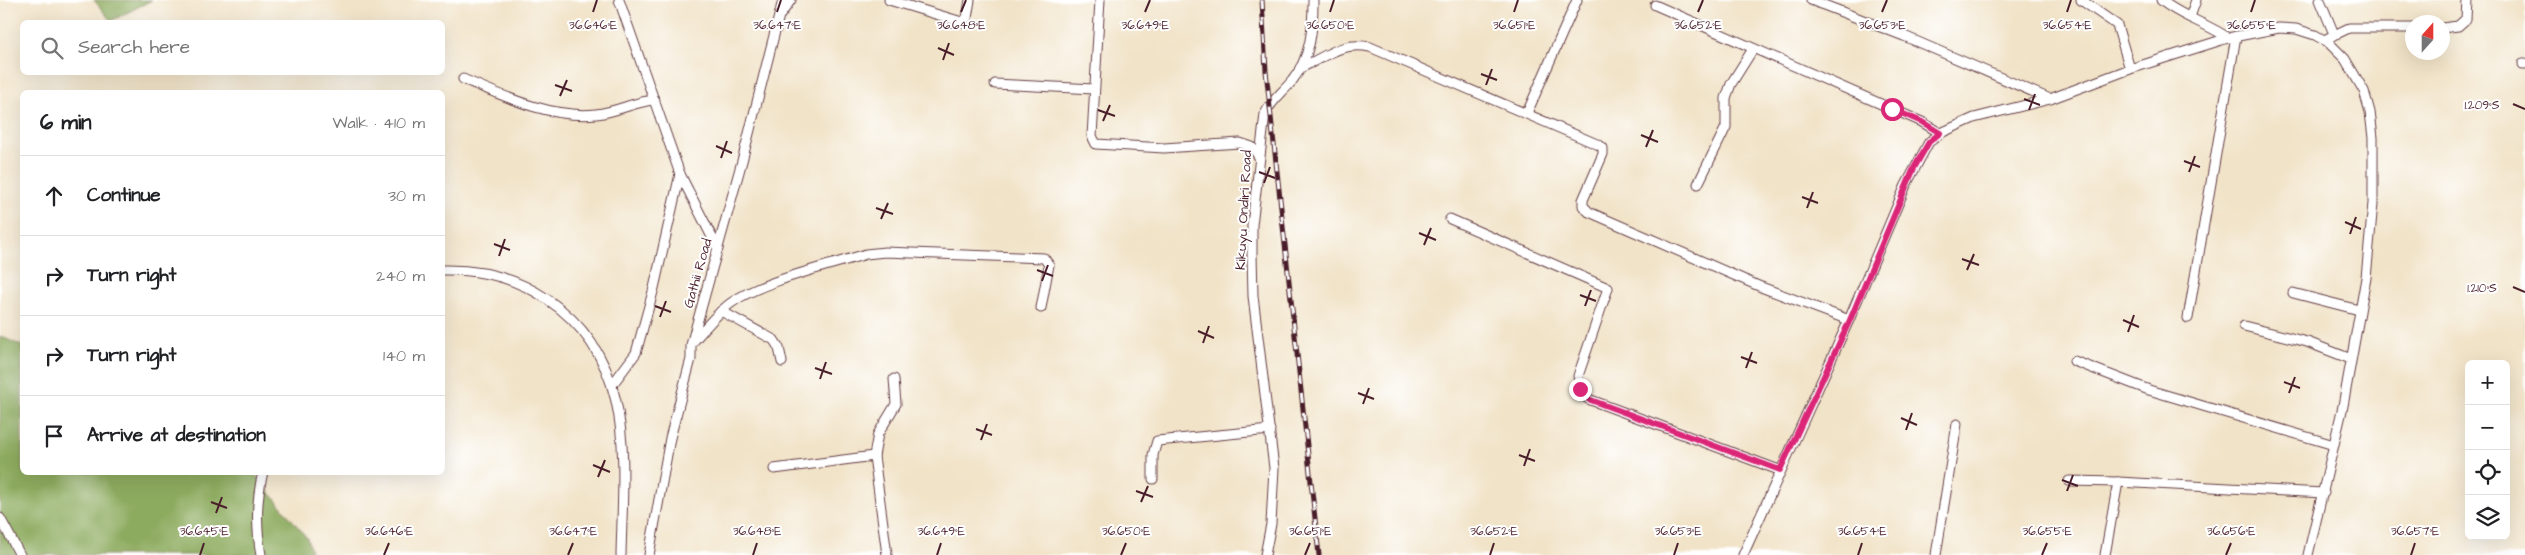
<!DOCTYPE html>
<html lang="en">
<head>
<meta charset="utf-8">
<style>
  body { margin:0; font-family:"Architects Daughter",sans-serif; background:#f6f6f6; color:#202124 }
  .controls { position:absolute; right:15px; bottom:15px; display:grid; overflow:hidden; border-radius:8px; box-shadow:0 5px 20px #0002 }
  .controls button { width:45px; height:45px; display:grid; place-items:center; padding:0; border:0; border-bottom:1px solid #e0e0e0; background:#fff; color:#202124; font:25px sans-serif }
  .compass { position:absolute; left:2405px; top:15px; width:45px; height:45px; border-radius:50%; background:#fff; box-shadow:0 5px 20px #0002; rotate:21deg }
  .stop { position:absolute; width:15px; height:15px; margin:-11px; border:4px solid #db2777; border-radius:50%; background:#fff }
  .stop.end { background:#db2777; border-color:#fff; box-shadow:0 1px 5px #0008 }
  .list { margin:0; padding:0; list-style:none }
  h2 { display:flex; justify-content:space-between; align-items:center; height:65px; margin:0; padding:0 20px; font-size:21px }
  h2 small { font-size:16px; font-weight:400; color:#757577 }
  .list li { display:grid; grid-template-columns:32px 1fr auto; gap:15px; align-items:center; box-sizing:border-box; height:80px; padding:0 20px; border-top:1px solid #e0e0e0 }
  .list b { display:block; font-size:19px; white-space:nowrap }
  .list em { font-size:16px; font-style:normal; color:#757577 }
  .icon { flex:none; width:28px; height:28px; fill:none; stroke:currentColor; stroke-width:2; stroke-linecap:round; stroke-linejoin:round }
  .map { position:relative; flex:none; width:2525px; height:555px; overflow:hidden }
  .search { position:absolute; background:#fff; box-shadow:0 5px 20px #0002; left:20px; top:20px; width:425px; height:55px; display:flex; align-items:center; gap:12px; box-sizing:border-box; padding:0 18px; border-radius:8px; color:#757577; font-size:19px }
  .panel { position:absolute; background:#fff; box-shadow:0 5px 20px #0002; left:20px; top:90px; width:425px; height:385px; border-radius:8px }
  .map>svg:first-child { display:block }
  .forest { fill:#8dab5e; stroke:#6c6544 }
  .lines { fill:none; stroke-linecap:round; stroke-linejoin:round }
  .street-casing { stroke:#633c43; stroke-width:11 }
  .street { stroke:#fff; stroke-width:9 }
  .rail-casing { stroke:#4a1f2b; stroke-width:5 }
  .rail { stroke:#fff; stroke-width:3; stroke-dasharray:9; stroke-linecap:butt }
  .route { stroke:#db2777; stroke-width:6 }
  .ticks { fill:none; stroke:#4a1f2b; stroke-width:2 }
  .labels { text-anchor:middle; stroke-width:4; stroke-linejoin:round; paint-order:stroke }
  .street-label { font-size:14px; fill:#4a1f2b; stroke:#fff }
  .ticks-label { font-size:12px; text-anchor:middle; fill:#4a1f2b; stroke:#fff; stroke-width:4; stroke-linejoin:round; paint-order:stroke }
</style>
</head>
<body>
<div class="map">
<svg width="2525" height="555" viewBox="0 0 2525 555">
  <rect width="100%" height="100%" fill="#fff"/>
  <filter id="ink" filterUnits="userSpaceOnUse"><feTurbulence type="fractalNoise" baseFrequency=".02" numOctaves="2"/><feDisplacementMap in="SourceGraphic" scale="10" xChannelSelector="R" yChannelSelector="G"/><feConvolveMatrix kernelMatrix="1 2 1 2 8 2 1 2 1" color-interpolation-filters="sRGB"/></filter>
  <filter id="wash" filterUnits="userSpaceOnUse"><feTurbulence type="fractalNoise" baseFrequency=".0096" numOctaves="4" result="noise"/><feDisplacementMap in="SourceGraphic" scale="20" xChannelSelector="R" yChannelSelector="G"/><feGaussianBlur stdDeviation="1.12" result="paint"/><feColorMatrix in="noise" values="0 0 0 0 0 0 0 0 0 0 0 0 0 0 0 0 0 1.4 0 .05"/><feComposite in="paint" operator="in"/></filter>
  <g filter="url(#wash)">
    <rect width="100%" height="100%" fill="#f1e3c8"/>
    <g class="forest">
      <path d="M 94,0 L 152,0 L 111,21 Z"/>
      <path d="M 0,336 L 22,346 L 22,472 L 254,473 L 307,538 L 312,555 L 0,555 Z"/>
    </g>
  </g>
  <g filter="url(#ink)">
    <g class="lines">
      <defs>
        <g id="street">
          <path d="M 619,0 L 680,174 L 718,249"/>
          <path d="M 889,0 L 962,22 L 967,18 L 970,0"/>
          <path d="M 1100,0 L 1092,136 L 1096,144 L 1164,148 L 1240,143 L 1252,147 L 1259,157"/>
          <path d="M 1811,0 L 1904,36 L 2050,99"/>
          <path d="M 2081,0 L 2117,25 L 2130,69"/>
          <path d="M 2161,0 C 2181,17 2207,23 2228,38"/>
          <path d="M 2320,0 L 2334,34"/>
          <path d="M 1655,5 L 1922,122 L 1940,133"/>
          <path d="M 781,14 L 791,0"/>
          <path d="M 2190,17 L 2196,0"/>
          <path d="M 2442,28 L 2458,26 L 2466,19 L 2467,0"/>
          <path d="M 2324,40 L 2349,28 L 2412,28"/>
          <path d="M 2523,64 L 2525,64"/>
          <path d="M 1300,68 C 1326,57 1341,41 1370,47 L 1599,145 L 1603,148 L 1603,154 L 1583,200 L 1583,206 L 1589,212 L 1761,287 L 1849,320"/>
          <path d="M 463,79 C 503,96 552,119 596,114 C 617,112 635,101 655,100"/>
          <path d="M 995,84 L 1094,89"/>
          <path d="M 1527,113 L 1577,0"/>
          <path d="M 1698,184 L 1726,127 L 1726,98 L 1731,84 L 1753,49"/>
          <path d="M 1450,219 L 1608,288 L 1578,376 L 1582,394 L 1588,399 L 1779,470"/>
          <path d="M 442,270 C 481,269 515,277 547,299 C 637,360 623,459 621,555"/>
          <path d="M 2293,293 L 2359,310"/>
          <path d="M 721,311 L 774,340 L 779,348 L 782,362"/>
          <path d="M 2188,318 L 2236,36"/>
          <path d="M 2244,326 L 2307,342 L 2351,359"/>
          <path d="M 693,342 C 705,328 716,314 731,303 C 761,281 829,266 866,254 L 885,252 L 1044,258 L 1049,265 L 1041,308"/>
          <path d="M 2074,361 L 2149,390 L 2334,445"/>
          <path d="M 612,385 L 636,353 L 654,288 L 680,174"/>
          <path d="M 774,469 L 874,456"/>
          <path d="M 1153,479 L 1153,455 L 1157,441 L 1270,430"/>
          <path d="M 2069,481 L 2118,482"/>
          <path d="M 0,518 L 20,555"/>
          <path d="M 261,555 C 256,527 256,500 263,472"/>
          <path d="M 649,555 L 670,438 L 691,359 L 691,345 L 742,161 L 783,0"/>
          <path d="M 887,555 L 874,456 L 878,434 L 896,404 L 894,379"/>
          <path d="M 1265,555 L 1271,524 L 1274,468 L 1253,296 L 1252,254 L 1252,225 L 1265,114 C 1271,101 1282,93 1292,81 C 1311,57 1313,29 1313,0"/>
          <path d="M 1743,555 L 1849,320 L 1906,185 L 1929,142 L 1943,132 L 1974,118 L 2050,99 L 2130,69 L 2228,38 L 2279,28 L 2296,29 L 2315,35 L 2329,43 L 2345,59 L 2364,91 L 2370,112 L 2373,138 L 2373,203 L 2366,278 L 2343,406 L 2308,555"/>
          <path d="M 1936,555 L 1957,424"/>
          <path d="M 2105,555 L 2118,482 L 2324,493"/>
        </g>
      </defs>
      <use href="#street" class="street-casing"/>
      <use href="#street" class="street"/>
      <defs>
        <path id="rail" d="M 1262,0 L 1266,71 L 1319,555"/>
      </defs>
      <use href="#rail" class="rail-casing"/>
      <use href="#rail" class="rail"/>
    </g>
  </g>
  <g class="lines" filter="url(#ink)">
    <path class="route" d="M 1580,389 L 1588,399 L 1780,470 L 1850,320 L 1914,168 L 1929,142 L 1940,133 L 1922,122 L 1892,109"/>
  </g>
  <path class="ticks" d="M 593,12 L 597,0M 777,12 L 781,0M 961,12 L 966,0M 1145,12 L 1150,0M 1330,12 L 1334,0M 1514,12 L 1518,0M 1698,12 L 1703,0M 1882,12 L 1887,0M 2067,12 L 2071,0M 2251,12 L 2255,0M 938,48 L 954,55M 943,60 L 949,43M 1481,74 L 1497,80M 555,85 L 572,91M 1486,85 L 1492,69M 560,96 L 567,80M 2024,99 L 2040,105M 2513,104 L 2525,109M 1098,110 L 1115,116M 2029,110 L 2035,94M 1103,121 L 1110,105M 1641,135 L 1658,142M 716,146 L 732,153M 1646,147 L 1653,130M 721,158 L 727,141M 2184,161 L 2200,167M 1259,172 L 1275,178M 2189,172 L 2195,156M 1264,183 L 1270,167M 1802,197 L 1818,203M 876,208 L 893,214M 1807,208 L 1813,192M 881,219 L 888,203M 2345,222 L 2361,229M 1419,233 L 1436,240M 2350,234 L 2356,217M 494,244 L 510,250M 1424,245 L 1431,228M 499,256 L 505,239M 1962,259 L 1979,265M 1037,270 L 1053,276M 1967,270 L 1974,254M 1042,281 L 1048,265M 2513,287 L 2525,292M 1580,295 L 1596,301M 655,306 L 671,312M 1585,306 L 1591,290M 660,317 L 666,301M 2123,320 L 2139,327M 1198,331 L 1214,338M 2128,332 L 2134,315M 1203,343 L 1209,326M 1741,357 L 1757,363M 815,368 L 832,374M 1746,368 L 1752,352M 820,379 L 826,362M 2284,382 L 2300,388M 1358,393 L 1374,399M 2289,393 L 2295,377M 1363,404 L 1369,388M 1901,418 L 1917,425M 976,429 L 992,435M 1906,430 L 1912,413M 981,440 L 987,424M 1519,455 L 1535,461M 593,465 L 610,472M 1524,466 L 1530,449M 598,477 L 605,460M 2062,480 L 2078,486M 1136,491 L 1153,497M 2067,491 L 2073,475M 211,502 L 227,508M 1141,502 L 1148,486M 216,513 L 222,497M 200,555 L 204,543M 384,555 L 389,543M 568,555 L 573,543M 753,555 L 757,543M 937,555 L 941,543M 1121,555 L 1126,543M 1305,555 L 1310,543M 1490,555 L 1494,543M 1674,555 L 1678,543M 1858,555 L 1862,543M 2042,555 L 2047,543M 2226,555 L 2231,543M 2411,555 L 2415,543"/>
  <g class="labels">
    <g class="street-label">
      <text transform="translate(1243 210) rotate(-87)" y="5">Kikuyu Ondiri Road</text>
      <text transform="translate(697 273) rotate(-74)" y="5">Gathii Road</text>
    </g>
  </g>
  <g class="ticks-label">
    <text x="593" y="29">36.646°E</text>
    <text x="777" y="29">36.647°E</text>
    <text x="961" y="29">36.648°E</text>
    <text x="1145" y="29">36.649°E</text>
    <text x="1330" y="29">36.650°E</text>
    <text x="1514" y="29">36.651°E</text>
    <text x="1698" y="29">36.652°E</text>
    <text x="1882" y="29">36.653°E</text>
    <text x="2067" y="29">36.654°E</text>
    <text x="2251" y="29">36.655°E</text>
    <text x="2482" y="109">1.209°S</text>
    <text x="2482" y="292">1.210°S</text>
    <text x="204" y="535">36.645°E</text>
    <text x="389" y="535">36.646°E</text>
    <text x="573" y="535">36.647°E</text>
    <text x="757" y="535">36.648°E</text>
    <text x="941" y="535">36.649°E</text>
    <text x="1126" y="535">36.650°E</text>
    <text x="1310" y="535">36.651°E</text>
    <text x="1494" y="535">36.652°E</text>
    <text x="1678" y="535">36.653°E</text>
    <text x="1862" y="535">36.654°E</text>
    <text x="2047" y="535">36.655°E</text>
    <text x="2231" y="535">36.656°E</text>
    <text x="2415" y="535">36.657°E</text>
  </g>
</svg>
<div class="controls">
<button>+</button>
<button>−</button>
<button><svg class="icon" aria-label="locate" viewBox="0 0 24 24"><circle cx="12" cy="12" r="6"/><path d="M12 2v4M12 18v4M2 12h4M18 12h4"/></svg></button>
<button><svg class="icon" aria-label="layers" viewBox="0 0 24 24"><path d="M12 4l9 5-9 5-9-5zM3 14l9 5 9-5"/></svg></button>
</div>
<svg class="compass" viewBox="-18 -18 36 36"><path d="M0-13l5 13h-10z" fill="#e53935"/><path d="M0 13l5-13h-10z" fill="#757577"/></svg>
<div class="stop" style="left:1892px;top:109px"></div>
<div class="stop end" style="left:1580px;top:389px"></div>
<div class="search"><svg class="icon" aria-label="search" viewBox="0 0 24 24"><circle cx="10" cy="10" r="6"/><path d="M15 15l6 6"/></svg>Search here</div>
<section class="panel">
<h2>6 min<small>Walk · 410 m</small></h2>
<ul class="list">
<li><svg class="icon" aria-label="ahead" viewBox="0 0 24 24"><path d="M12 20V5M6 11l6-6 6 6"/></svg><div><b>Continue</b></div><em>30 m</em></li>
<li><svg class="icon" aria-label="right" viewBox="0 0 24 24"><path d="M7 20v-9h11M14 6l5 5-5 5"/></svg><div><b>Turn right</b></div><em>240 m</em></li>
<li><svg class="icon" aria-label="right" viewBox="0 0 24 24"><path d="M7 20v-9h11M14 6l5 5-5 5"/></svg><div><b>Turn right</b></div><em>140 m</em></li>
<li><svg class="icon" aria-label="arrive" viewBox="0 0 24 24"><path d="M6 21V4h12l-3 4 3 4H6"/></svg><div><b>Arrive at destination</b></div></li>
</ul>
</section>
</div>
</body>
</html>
